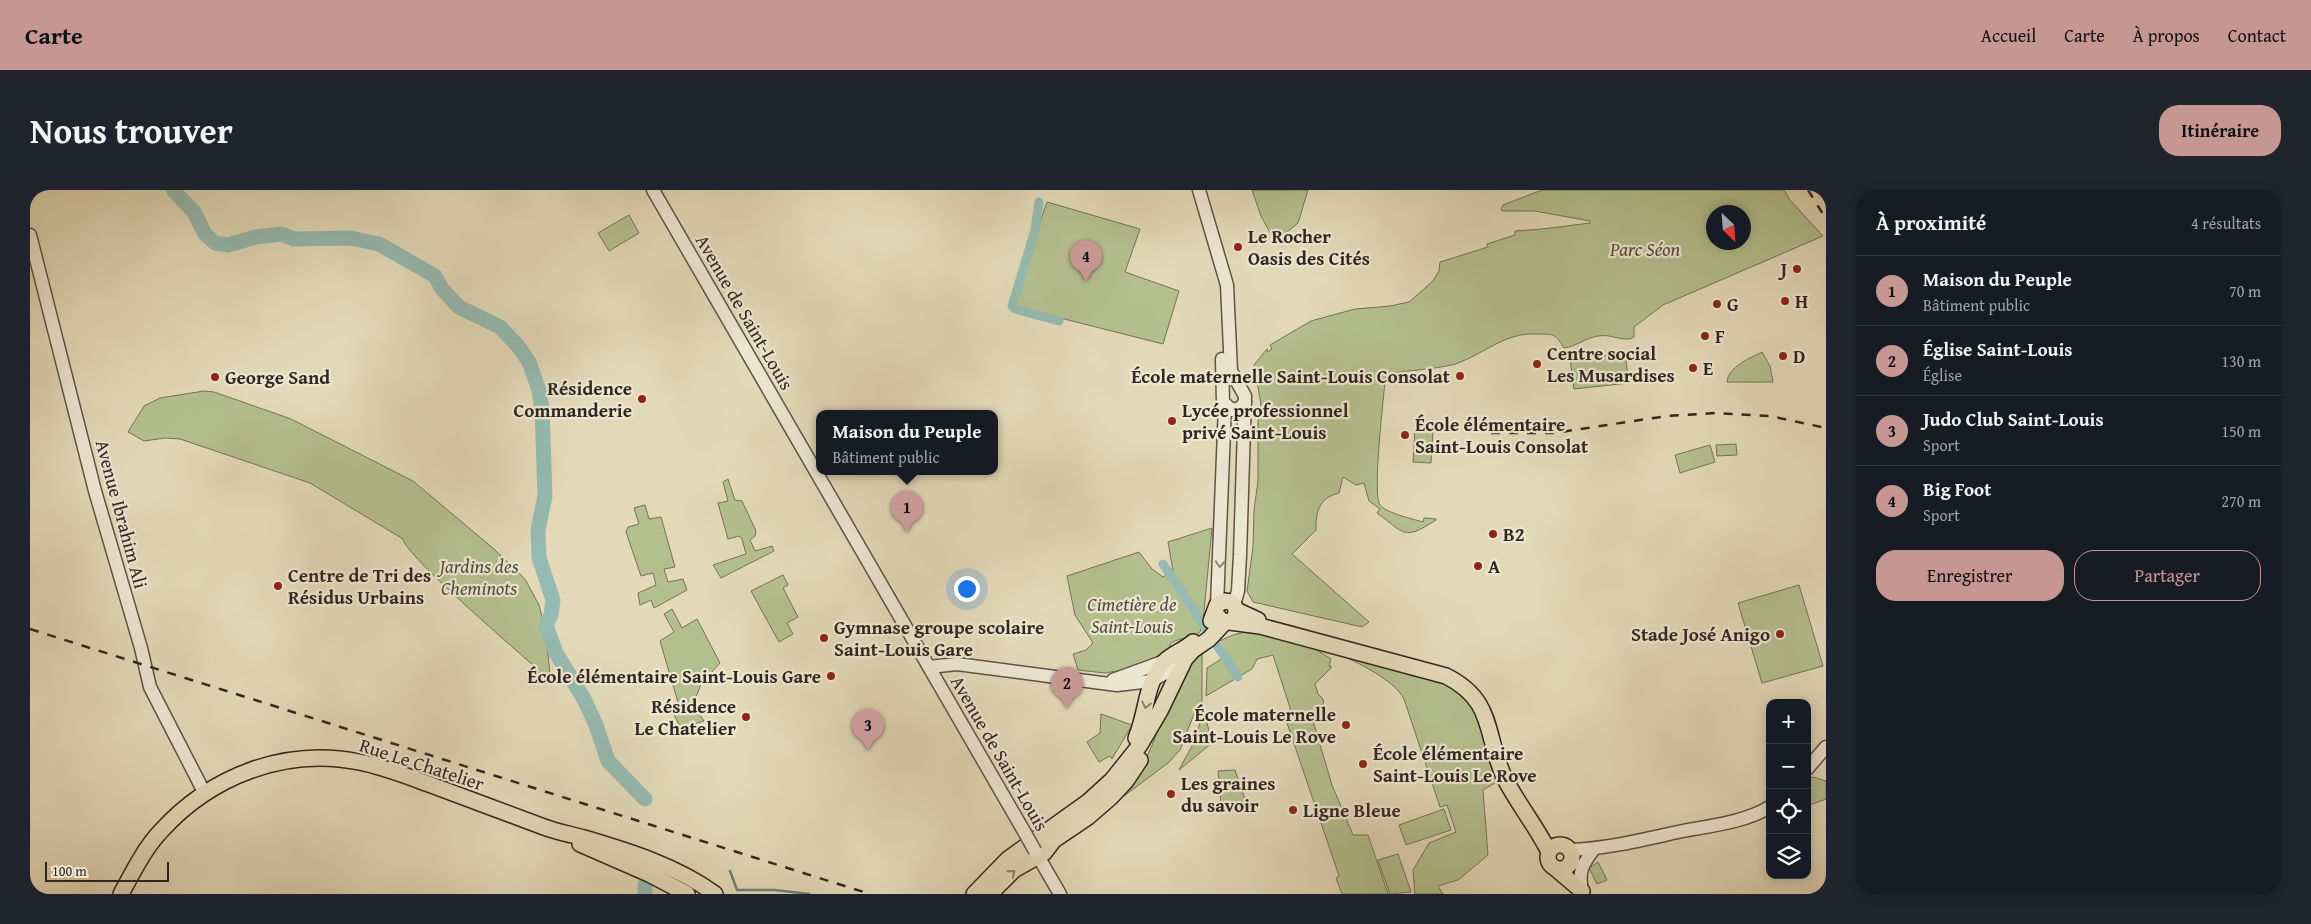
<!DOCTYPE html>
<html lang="fr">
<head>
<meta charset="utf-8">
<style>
  body { margin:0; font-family:"Gentium Book Plus",serif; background:#20242c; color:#f1f3f6 }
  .controls { position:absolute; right:15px; bottom:15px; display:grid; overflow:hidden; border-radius:10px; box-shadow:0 2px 12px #0003 }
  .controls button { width:45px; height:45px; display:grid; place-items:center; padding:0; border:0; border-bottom:1px solid #363941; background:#171b24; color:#f1f3f6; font:25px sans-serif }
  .compass { position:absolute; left:1676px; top:15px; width:45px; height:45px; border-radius:50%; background:#171b24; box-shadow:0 2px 12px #0003; rotate:155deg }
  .scale { position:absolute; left:15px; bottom:12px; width:124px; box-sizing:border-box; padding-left:5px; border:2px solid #322620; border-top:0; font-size:14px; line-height:18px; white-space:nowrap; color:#322620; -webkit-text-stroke:4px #ede6d1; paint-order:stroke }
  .you { position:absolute; left:936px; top:398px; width:18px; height:18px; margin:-12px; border:4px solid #fff; border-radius:50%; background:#1a73e8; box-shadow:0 0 0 8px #1a73e833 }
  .badge { display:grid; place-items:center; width:32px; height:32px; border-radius:50%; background:#c59692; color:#111; font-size:16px; font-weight:700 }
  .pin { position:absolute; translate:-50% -41px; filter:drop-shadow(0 1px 2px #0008) }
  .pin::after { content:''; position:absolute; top:26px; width:18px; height:15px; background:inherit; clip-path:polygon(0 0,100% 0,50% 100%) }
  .popup { position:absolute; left:786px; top:220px; width:182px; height:65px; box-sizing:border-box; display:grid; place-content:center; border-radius:10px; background:#171b24; filter:drop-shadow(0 1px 4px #0005); font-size:16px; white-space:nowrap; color:#9ea1a6 }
  .popup b { font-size:19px; color:#f1f3f6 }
  .popup::after { content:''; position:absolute; left:50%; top:100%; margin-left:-10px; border:10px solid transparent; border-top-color:#171b24 }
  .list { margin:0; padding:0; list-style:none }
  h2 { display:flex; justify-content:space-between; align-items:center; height:65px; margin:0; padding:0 20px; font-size:21px }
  h2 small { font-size:16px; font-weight:400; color:#9ea1a6 }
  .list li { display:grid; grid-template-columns:32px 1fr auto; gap:15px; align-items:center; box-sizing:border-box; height:70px; padding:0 20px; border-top:1px solid #363941 }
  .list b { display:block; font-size:19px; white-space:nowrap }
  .list p { margin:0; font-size:16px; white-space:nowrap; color:#9ea1a6 }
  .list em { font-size:16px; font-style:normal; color:#9ea1a6 }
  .actions { display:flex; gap:10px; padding:15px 20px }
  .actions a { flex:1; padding:11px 0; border:1px solid #c59692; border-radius:20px; text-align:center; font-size:18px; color:#c59692 }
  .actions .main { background:#c59692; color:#111 }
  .icon { flex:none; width:28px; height:28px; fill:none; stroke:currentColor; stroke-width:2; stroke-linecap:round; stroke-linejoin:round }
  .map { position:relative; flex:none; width:1796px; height:704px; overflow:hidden; border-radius:20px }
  header { display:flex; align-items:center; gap:30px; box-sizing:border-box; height:70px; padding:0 25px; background:#c59692; color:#111 }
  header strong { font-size:24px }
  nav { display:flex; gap:28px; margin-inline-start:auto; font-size:18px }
  .intro { display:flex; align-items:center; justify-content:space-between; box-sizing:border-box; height:120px; padding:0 30px }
  h1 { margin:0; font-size:35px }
  .button { padding:12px 22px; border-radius:20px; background:#c59692; color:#111; font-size:18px; font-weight:700 }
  main { display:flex; gap:30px; padding:0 30px }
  aside { flex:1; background:#171b24; border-radius:20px; box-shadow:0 2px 12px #0003 }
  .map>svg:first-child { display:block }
  .green { fill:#b4bf8e; stroke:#737257; fill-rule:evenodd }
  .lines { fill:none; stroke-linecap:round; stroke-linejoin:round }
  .stream { stroke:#6d7f77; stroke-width:2.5 }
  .canal { stroke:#95bab1; stroke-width:9 }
  .river { stroke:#95bab1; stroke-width:15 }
  .minor-casing { stroke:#5e5346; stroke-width:15 }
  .major-casing { stroke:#322620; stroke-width:18 }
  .minor { stroke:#ede6d1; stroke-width:12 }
  .major { stroke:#e3d9b8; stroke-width:15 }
  .rail { stroke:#322620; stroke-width:2.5; stroke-dasharray:9 9; stroke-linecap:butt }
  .minor-bridge-casing { stroke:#5e5346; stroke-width:15; stroke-linecap:butt }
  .minor-bridge { stroke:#ede6d1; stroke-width:12 }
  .oneway { stroke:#908678 }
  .oneway2 { stroke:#8a806c }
  .poi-dot { fill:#8f2418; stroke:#ede6d1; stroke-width:2 }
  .labels { text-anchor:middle; stroke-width:4.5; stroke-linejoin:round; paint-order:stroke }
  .poi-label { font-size:19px; font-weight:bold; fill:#322620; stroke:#ede6d1; text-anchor:start }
  .park-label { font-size:19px; font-style:italic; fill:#524c3c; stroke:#ede6d1 }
  .street-label { font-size:19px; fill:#322620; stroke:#ede6d1 }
</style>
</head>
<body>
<header>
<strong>Carte</strong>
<nav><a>Accueil</a><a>Carte</a><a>À propos</a><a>Contact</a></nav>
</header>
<div class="intro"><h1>Nous trouver</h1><a class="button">Itinéraire</a></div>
<main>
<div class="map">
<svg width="1796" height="704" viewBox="0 0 1796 704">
  <rect width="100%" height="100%" fill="#e3d9b8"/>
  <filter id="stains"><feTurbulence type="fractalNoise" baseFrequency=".004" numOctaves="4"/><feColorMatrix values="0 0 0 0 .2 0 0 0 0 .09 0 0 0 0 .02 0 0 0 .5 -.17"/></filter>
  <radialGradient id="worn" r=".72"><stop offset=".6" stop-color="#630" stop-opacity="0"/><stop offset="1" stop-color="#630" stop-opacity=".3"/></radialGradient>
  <g class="green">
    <path d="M 1222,0 L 1278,0 L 1268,33 L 1245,52 L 1231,26 Z"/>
    <path d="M 1512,0 L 1754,0 L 1760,10 L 1793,46 L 1633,115 L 1604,137 L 1604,147 L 1600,149 C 1589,150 1580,144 1568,146 C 1555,148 1547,156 1534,158 C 1524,141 1522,145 1506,144 C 1475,142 1453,165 1425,174 C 1402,180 1379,180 1356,184 C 1354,201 1342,306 1350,315 C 1356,323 1383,329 1393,332 L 1394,328 L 1406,329 L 1406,330 C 1373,351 1376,344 1347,323 L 1350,319 L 1339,311 L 1334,293 L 1326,295 L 1313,287 L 1309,303 C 1288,308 1286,323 1286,340 L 1262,364 L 1339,432 L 1332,437 L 1223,412 L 1217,401 L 1223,357 L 1224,320 L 1228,291 L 1228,232 L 1231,214 L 1224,175 L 1237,159 L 1238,162 L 1242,159 L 1240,155 L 1281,131 L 1325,119 L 1360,116 L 1379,112 L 1403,91 L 1409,81 L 1410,72 L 1458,57 L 1457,54 L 1485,45 L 1485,41 C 1510,40 1535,36 1560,33 L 1560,31 L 1505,21 L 1473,21 L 1471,20 L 1473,15 ZM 1684,22 L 1714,22 L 1714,52 L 1684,52 Z"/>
    <path d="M 1017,12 L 1110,39 L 1095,82 L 1149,101 L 1133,154 L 983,116 L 993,80 Z"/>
    <path d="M 599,25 L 609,43 L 579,61 L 568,43 Z"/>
    <path d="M 1732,162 L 1740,176 L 1743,192 L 1697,192 C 1698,177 1720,168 1732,162 Z"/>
    <path d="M 1595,164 L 1599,193 L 1544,199 L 1540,169 Z"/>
    <path d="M 174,201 L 184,202 L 261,229 L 383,291 L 464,359 L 495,389 L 509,415 L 515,438 L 520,484 L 510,486 L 505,477 C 484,458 376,366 373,349 L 280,293 L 150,249 L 135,248 L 114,251 L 98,242 L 114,216 L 130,208 Z"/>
    <path d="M 1385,239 L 1403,240 L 1401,273 L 1383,272 Z"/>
    <path d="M 1706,254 L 1707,265 L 1687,266 L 1686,255 Z"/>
    <path d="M 1680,255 L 1685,272 L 1650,283 L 1645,265 Z"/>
    <path d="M 698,289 L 705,310 L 712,311 L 726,341 L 725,346 L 720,350 L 725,361 L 742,356 L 744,361 L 691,388 L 683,375 L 716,364 L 712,349 L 709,346 L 698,349 L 688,313 L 698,311 L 693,292 Z"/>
    <path d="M 615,315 L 619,329 L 631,327 L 645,377 L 634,379 L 638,392 L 653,389 L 657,400 L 624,418 L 621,410 L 610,415 L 608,403 L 626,395 L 623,383 L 611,386 L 596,342 L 598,337 L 609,334 L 604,318 Z"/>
    <path d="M 1182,338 L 1173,432 L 1170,442 C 1160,450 1148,447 1140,454 L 1140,461 L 1098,479 L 1075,483 L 1048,480 L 1043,464 L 1056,460 L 1063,453 L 1045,425 L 1037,386 L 1109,362 L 1122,379 L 1133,387 L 1143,381 L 1138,352 Z"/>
    <path d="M 753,385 L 758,395 L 753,398 L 768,427 L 757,433 L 763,444 L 749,452 L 721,401 Z"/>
    <path d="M 1769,395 L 1793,476 L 1732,493 L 1708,413 Z"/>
    <path d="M 642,419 L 652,438 L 667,429 L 690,473 L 671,494 L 663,515 L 674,531 L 651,538 L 643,523 L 650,519 L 630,451 L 644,442 L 634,424 Z"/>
    <path d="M 1219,441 L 1285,459 L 1301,469 L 1299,476 L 1302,477 L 1285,494 L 1288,504 L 1293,509 C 1295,518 1290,526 1283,531 L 1302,595 L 1323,645 L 1338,645 L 1358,704 L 1312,704 L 1306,688 L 1309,686 L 1257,533 L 1264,530 L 1243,465 L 1227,469 L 1222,479 L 1176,506 L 1177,478 L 1196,466 L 1187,452 L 1203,445 Z"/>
    <path d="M 1172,462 L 1172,512 L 1164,524 L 1150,560 L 1138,573 L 1074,621 C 1087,606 1105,590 1114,573 C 1132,537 1141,489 1172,462 Z"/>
    <path d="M 1305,462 L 1416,490 L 1439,505 L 1470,590 L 1453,600 L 1458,665 L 1428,690 L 1408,696 L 1413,704 L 1385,704 L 1383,680 L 1399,653 L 1426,642 L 1417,615 L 1410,617 L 1374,509 C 1364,489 1324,471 1305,462 Z"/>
    <path d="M 1174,521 L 1182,553 L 1149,580 L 1162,556 Z"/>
    <path d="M 1071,524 L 1102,535 L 1082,569 L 1080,566 L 1069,572 L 1057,552 L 1070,543 Z"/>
    <path d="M 1205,580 L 1216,612 L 1214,613 L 1216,620 L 1207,623 L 1206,615 L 1191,615 L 1188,581 Z"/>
    <path d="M 1783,587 L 1796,591 L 1796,609 L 1777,616 L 1777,589 Z"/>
    <path d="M 1414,619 L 1421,640 L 1376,655 L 1369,635 Z"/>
    <path d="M 1368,664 L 1381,702 L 1360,704 L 1348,670 Z"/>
    <path d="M 1568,672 L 1577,690 L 1567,694 L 1559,678 Z"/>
  </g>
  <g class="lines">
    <path class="stream" d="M 700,681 L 707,700 L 745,700 L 779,704"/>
    <g class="canal">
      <path d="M 1009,12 L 1005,40 L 982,116 L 985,119 L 1029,131"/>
      <path d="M 1133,374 L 1208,487"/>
    </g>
    <g class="river">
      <path d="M 143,0 L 164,22 L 175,44 L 185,53 L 198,55 L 226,47 L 251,44 L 264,49 L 320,48 L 349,54 L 405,86 L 412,99 L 429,117 L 470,137 L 488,156 L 499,172 L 509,200 L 512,219 L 515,306 L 508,340 L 509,368 L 523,410 L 521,425 L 516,435 L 526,463 L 554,509 L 566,535 L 578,571 L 615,609"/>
      <path d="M 615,704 L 615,695"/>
    </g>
    <defs>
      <g id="minor">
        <path d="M 623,0 L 995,643"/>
        <path d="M 1169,0 L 1197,95 L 1201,181 L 1215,206 L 1210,365 L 1208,401 L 1204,415"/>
        <path d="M 0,45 L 65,301 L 111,458 L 120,497 L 174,602"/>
        <path d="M 1192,169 L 1193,212 L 1202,220 L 1210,218 L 1215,212"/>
        <path d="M 1187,415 L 1195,216"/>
        <path d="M 899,477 L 927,474 L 1087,495 L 1121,491 L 1143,479 L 1153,471"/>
        <path d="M 1083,490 L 1135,471"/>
        <path d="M 1777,579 L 1796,557"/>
        <path d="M 1539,660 C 1576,659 1612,650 1648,642 C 1678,636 1713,633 1740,617"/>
        <path d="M 1005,661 L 1030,704"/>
        <path d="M 1552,701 C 1548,681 1552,675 1564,659"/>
      </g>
      <g id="major">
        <path d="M 1206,420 L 1228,430"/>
        <path d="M 1185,423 L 1192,431 L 1230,436 L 1416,486 C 1466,511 1454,545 1475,589 C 1488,614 1506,636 1519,662"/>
        <path d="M 1181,431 L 1187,415 L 1194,411 L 1201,412 C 1207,417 1208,423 1203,429"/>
        <path d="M 1106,548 C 1117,523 1115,493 1134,472 C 1142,464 1154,460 1163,452"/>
        <path d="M 550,654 L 621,685 L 657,704"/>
        <circle cx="1530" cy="667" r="12"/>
        <path d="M 1525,678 L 1552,701"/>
        <path d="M 91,704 C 103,682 114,659 131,641 C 181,586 255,557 329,572 C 355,577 379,587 404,596 C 441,610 477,623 514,637 C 527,642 540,644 554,648 C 598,661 647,676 685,704"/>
        <path d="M 944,704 L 978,669 L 1059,611 L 1082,590 L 1110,555 L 1130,521 L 1155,469 L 1163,460 L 1179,449 L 1195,432"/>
        <path d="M 960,704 L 984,680 L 1014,663 L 1024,650 L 1058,627 L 1080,608 L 1096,591 L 1110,570"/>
      </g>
    </defs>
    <use href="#minor" class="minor-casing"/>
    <use href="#major" class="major-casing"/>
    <use href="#minor" class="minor"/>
    <use href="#major" class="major"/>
    <g class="rail">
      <path d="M 1778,0 L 1796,29"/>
      <path d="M 1461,243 L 1524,243 L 1637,226 L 1686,223 L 1740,226 L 1796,238"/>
      <path d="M 0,439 L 840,704"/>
    </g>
    <defs>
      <path id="minor-bridge" d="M 995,643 L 1005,661"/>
    </defs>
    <use href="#minor-bridge" class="minor-bridge-casing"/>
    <use href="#minor-bridge" class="minor-bridge"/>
  </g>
  <defs><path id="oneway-chevron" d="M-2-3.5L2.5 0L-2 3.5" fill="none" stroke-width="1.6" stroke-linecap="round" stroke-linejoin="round" transform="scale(1.25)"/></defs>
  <use class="oneway" href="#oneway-chevron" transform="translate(1190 374) rotate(93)"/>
  <g class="oneway2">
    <use href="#oneway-chevron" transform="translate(1116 515) rotate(102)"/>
    <use href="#oneway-chevron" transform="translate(982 683) rotate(-39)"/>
  </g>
  <g class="poi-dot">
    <circle cx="1208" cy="57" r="5"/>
    <circle cx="1767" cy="79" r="5"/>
    <circle cx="1755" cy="111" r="5"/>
    <circle cx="1687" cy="114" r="5"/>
    <circle cx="1675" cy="146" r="5"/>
    <circle cx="1753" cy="166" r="5"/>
    <circle cx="1507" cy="174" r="5"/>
    <circle cx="1663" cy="178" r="5"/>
    <circle cx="1430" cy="186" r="5"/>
    <circle cx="185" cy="187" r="5"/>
    <circle cx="612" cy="209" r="5"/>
    <circle cx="1142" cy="231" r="5"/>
    <circle cx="1375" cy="245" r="5"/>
    <circle cx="1463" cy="344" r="5"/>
    <circle cx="1448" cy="376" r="5"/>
    <circle cx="248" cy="396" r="5"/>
    <circle cx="1750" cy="444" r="5"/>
    <circle cx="794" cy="448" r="5"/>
    <circle cx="801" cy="486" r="5"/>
    <circle cx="716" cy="527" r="5"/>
    <circle cx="1316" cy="535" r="5"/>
    <circle cx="1333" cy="574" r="5"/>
    <circle cx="1141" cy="604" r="5"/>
    <circle cx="1263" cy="620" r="5"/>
  </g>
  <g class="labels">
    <g class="poi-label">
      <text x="1218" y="53">Le Rocher<tspan x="1218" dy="22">Oasis des Cités</tspan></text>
      <text x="1757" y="86" text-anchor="end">J</text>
      <text x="1765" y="118">H</text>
      <text x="1697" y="121">G</text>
      <text x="1685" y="153">F</text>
      <text x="1517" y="170">Centre social<tspan x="1517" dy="22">Les Musardises</tspan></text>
      <text x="1763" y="173">D</text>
      <text x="1673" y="185">E</text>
      <text x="1420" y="193" text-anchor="end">École maternelle Saint-Louis Consolat</text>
      <text x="195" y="194">George Sand</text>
      <text x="602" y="205" text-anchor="end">Résidence<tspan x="602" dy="22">Commanderie</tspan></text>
      <text x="1152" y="227">Lycée professionnel<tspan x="1152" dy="22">privé Saint-Louis</tspan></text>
      <text x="1385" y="241">École élémentaire<tspan x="1385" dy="22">Saint-Louis Consolat</tspan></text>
      <text x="1473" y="351">B2</text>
      <text x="1458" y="383">A</text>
      <text x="258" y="392">Centre de Tri des<tspan x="258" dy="22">Résidus Urbains</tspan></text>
      <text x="804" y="444">Gymnase groupe scolaire<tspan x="804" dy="22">Saint-Louis Gare</tspan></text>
      <text x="1740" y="451" text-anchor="end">Stade José Anigo</text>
      <text x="791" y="493" text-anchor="end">École élémentaire Saint-Louis Gare</text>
      <text x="706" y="523" text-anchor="end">Résidence<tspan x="706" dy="22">Le Chatelier</tspan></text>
      <text x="1306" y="531" text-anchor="end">École maternelle<tspan x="1306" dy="22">Saint-Louis Le Rove</tspan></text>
      <text x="1343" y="570">École élémentaire<tspan x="1343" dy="22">Saint-Louis Le Rove</tspan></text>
      <text x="1151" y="600">Les graines<tspan x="1151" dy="22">du savoir</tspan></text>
      <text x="1273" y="627">Ligne Bleue</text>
    </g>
    <g class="park-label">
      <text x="1615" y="66">Parc Séon</text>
      <text x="449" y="383">Jardins des<tspan x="449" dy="22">Cheminots</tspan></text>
      <text x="1102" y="421">Cimetière de<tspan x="1102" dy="22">Saint-Louis</tspan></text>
    </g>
    <g class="street-label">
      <text transform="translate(715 122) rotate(60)" y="7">Avenue de Saint-Louis</text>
      <text transform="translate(92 324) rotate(75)" y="7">Avenue Ibrahim Ali</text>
      <text transform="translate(970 563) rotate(60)" y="7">Avenue de Saint-Louis</text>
      <text transform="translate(392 574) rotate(18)" y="7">Rue Le Chatelier</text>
    </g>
  </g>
  <rect width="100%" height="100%" filter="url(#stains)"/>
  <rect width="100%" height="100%" fill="url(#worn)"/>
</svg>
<div class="controls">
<button>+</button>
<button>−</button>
<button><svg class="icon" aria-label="locate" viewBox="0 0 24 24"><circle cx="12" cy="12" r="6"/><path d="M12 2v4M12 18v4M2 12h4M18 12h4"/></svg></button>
<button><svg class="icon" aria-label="layers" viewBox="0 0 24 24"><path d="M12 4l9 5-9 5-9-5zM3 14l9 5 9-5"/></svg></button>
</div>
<svg class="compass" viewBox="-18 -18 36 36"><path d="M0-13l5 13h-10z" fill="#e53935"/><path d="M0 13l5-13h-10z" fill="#9ea1a6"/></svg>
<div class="scale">100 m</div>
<div class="you"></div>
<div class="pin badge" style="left:877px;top:342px">1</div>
<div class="popup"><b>Maison du Peuple</b>Bâtiment public</div>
<div class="pin badge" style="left:1037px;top:518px">2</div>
<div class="pin badge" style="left:838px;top:560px">3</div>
<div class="pin badge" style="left:1056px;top:91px">4</div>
</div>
<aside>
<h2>À proximité<small>4 résultats</small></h2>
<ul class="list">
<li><span class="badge">1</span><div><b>Maison du Peuple</b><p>Bâtiment public</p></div><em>70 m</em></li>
<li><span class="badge">2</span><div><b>Église Saint-Louis</b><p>Église</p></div><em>130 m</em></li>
<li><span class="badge">3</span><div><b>Judo Club Saint-Louis</b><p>Sport</p></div><em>150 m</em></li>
<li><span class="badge">4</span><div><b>Big Foot</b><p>Sport</p></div><em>270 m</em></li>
</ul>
<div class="actions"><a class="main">Enregistrer</a><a>Partager</a></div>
</aside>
</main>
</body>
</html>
